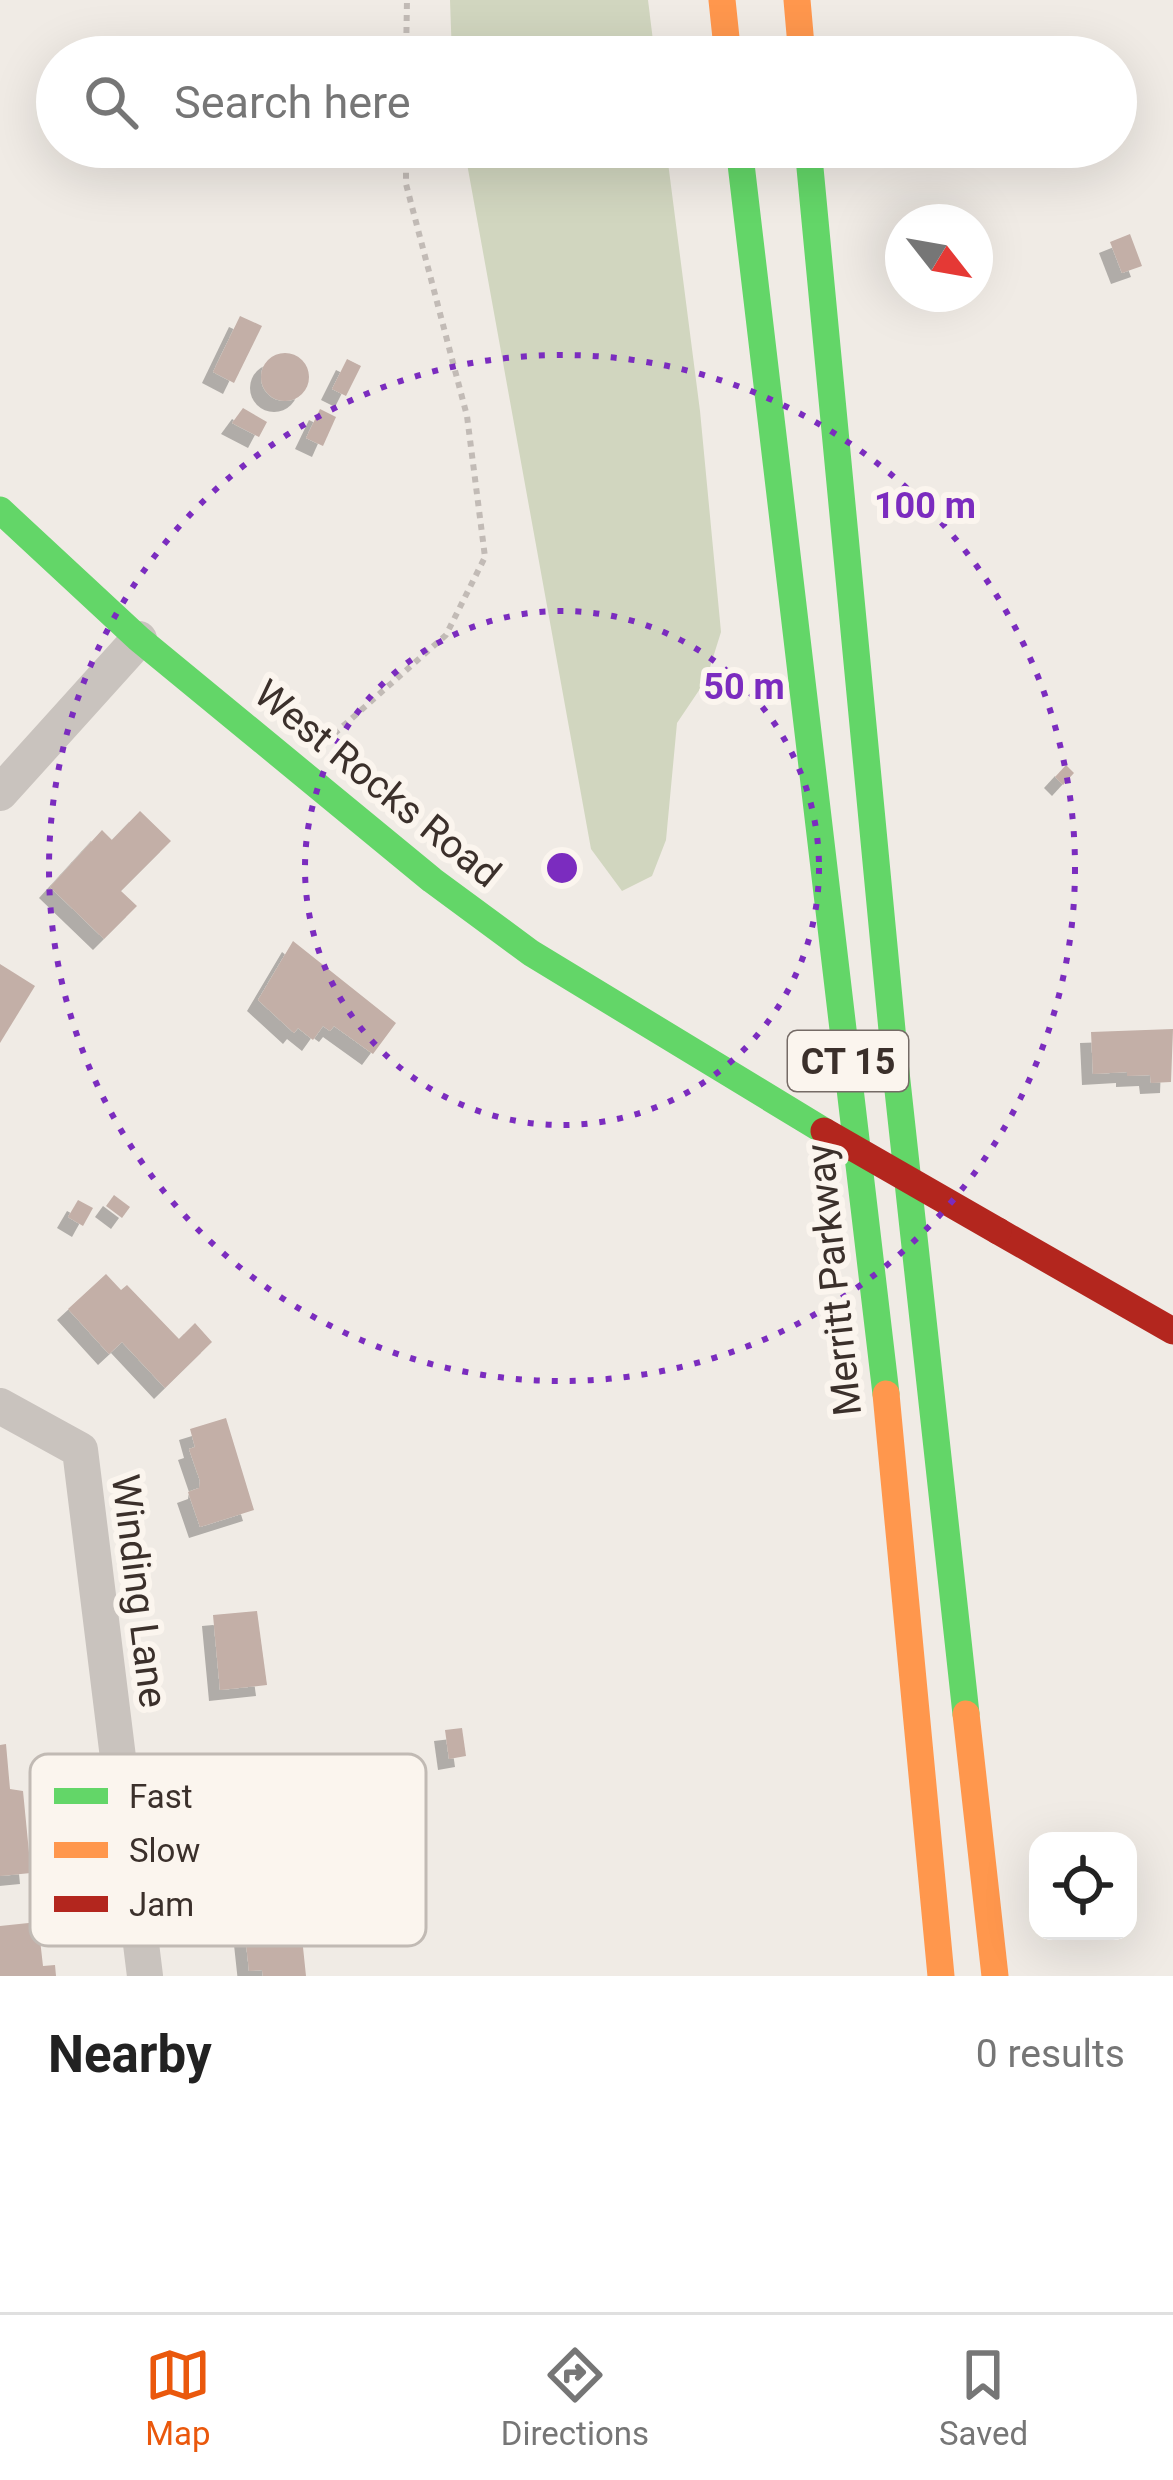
<!DOCTYPE html>
<html lang="en">
<head>
<meta charset="utf-8">
<style>
  body { margin:0; font-family:Roboto,sans-serif; background:#f6f6f6; color:#222 }
  .controls { position:absolute; right:36px; bottom:36px; display:grid; overflow:hidden; border-radius:24px; box-shadow:0 12px 48px #0002 }
  .controls button { width:108px; height:108px; display:grid; place-items:center; padding:0; border:0; border-bottom:3px solid #e0e0e0; background:#fff; color:#222; font:60px sans-serif }
  .compass { position:absolute; left:885px; top:204px; width:108px; height:108px; border-radius:50%; background:#fff; box-shadow:0 12px 48px #0002; rotate:121deg }
  .list { margin:0; padding:0; list-style:none }
  h2 { display:flex; justify-content:space-between; align-items:center; height:156px; margin:0; padding:0 48px; font-size:51px }
  h2 small { font-size:39px; font-weight:400; color:#767676 }
  .icon { flex:none; width:66px; height:66px; fill:none; stroke:currentColor; stroke-width:2; stroke-linecap:round; stroke-linejoin:round }
  .map { position:relative; flex:none; width:1173px; height:1976px; overflow:hidden }
  .search { position:absolute; background:#fff; box-shadow:0 12px 48px #0002; left:36px; right:36px; top:36px; height:132px; display:flex; align-items:center; gap:30px; box-sizing:border-box; padding:0 42px; border-radius:66px; color:#767676; font-size:45px }
  .sheet { height:336px; background:#fff }
  nav { display:flex; justify-content:space-around; align-items:center; box-sizing:border-box; height:168px; border-top:3px solid #e0e0e0; background:#fff; font-size:33px; color:#767676 }
  nav a { display:grid; justify-items:center; gap:6px }
  nav .on { color:#ea580c }
  .map>svg:first-child { display:block }
  .green { fill:#d1d6bf }
  .building { fill:#c3afa7; filter:url(#shadow) }
  .lines { fill:none; stroke-linecap:round; stroke-linejoin:round }
  .path { stroke:#c2bbb6; stroke-width:6; stroke-dasharray:6 6; stroke-linecap:butt }
  .street { stroke:#c9c3be; stroke-width:36 }
  .fast { stroke:#63d668; stroke-width:27 }
  .slow { stroke:#ff974d; stroke-width:27 }
  .jam { stroke:#b3261e; stroke-width:27 }
  .jam-bridge { stroke:#b3261e; stroke-width:27 }
  .ring { fill:none; stroke:#7b2cbf; stroke-width:6; stroke-dasharray:6 12 }
  .labels { text-anchor:middle; stroke-width:12; stroke-linejoin:round; paint-order:stroke }
  .shield { fill:#fbf5ee; stroke:#756b66; stroke-width:3 }
  .shield-label { font-size:36px; font-weight:bold; fill:#3b302b }
  .street-label { font-size:39px; fill:#3b302b; stroke:#fbf5ee }
  .key { fill:#fbf5ee; stroke:#c1bab4; stroke-width:3 }
  .key-label { font-size:33px; fill:#3b302b }
  .centre { fill:#7b2cbf; stroke:#fbf5ee; stroke-width:6 }
  .ring-label { font-size:36px; text-anchor:middle; font-weight:bold; fill:#7b2cbf; stroke:#fbf5ee; stroke-width:12; stroke-linejoin:round; paint-order:stroke }
</style>
</head>
<body>
<div class="map">
<svg width="1173" height="1976" viewBox="0 0 1173 1976">
  <defs>
    <filter id="shadow"><feDropShadow dx="-11" dy="11" stdDeviation="0" flood-color="#0004"/></filter>
  </defs>
  <rect width="100%" height="100%" fill="#f0ebe5"/>
  <g class="green">
    <path d="M 450,0 L 648,0 L 655,57 L 452,57 Z"/>
    <path d="M 464,147 L 666,147 L 700,411 L 721,632 L 706,680 L 677,723 L 666,840 L 652,876 L 622,891 L 591,849 Z"/>
  </g>
  <g class="building">
    <path d="M 1130,234 L 1142,266 L 1122,273 L 1110,242 Z"/>
    <path d="M 240,316 L 262,326 L 234,383 L 213,372 Z"/>
    <circle cx="285" cy="377" r="24"/>
    <path d="M 347,359 L 361,366 L 346,396 L 332,389 Z"/>
    <path d="M 243,408 L 267,422 L 259,437 L 232,423 Z"/>
    <path d="M 320,409 L 336,417 L 323,446 L 306,438 Z"/>
    <path d="M 1066,765 L 1074,773 L 1063,785 L 1055,777 Z"/>
    <path d="M 140,811 L 171,841 L 121,891 L 137,906 L 104,939 L 50,887 L 102,830 L 112,840 Z"/>
    <path d="M 293,941 L 396,1023 L 373,1054 L 334,1026 L 330,1031 L 323,1026 L 313,1040 L 298,1028 L 294,1033 L 258,1000 Z"/>
    <path d="M 0,964 L 35,986 L 0,1043 Z"/>
    <path d="M 1173,1029 L 1171,1082 L 1151,1083 L 1150,1075 L 1127,1076 L 1127,1072 L 1093,1074 L 1091,1032 Z"/>
    <path d="M 114,1195 L 130,1207 L 122,1218 L 106,1206 Z"/>
    <path d="M 78,1200 L 93,1208 L 83,1226 L 68,1217 Z"/>
    <path d="M 106,1274 L 121,1290 L 127,1285 L 179,1339 L 195,1323 L 212,1342 L 165,1388 L 122,1342 L 109,1354 L 68,1309 Z"/>
    <path d="M 226,1418 L 254,1510 L 200,1527 L 188,1492 L 199,1488 L 200,1481 L 189,1449 L 195,1447 L 190,1429 Z"/>
    <path d="M 257,1611 L 267,1685 L 220,1690 L 213,1615 Z"/>
    <path d="M 462,1728 L 466,1756 L 449,1759 L 445,1730 Z"/>
    <path d="M 6,1744 L 10,1789 L 23,1791 L 31,1873 L 0,1876 L 0,1745 Z"/>
    <path d="M 38,1922 L 43,1966 L 55,1965 L 56,1976 L 0,1976 L 0,1926 Z"/>
    <path d="M 301,1928 L 306,1976 L 263,1976 L 262,1970 L 249,1971 L 245,1934 Z"/>
  </g>
  <g class="lines">
    <g class="path">
      <path d="M 406,57 L 407,0"/>
      <path d="M 325,742 L 446,635 L 485,557 L 467,416 L 406,184 L 406,147"/>
    </g>
    <g class="street">
      <path d="M 0,793 L 139,639"/>
      <path d="M 0,1406 L 80,1450 L 145,1976"/>
    </g>
    <g class="fast">
      <path d="M 739,147 L 886,1394"/>
      <path d="M 808,147 L 896,1072 L 966,1714"/>
      <path d="M 0,510 L 139,639 L 432,880 L 531,953 L 824,1131"/>
    </g>
    <g class="slow">
      <path d="M 722,0 L 728,57"/>
      <path d="M 797,0 L 802,57"/>
      <path d="M 886,1394 L 941,1976"/>
      <path d="M 966,1714 L 995,1976"/>
    </g>
    <path class="jam" d="M 998,1231 L 1173,1331"/>
    <path class="jam-bridge" d="M 824,1131 L 998,1231"/>
  </g>
  <g class="ring">
    <circle cx="562" cy="868" r="257"/>
    <circle cx="562" cy="868" r="513"/>
  </g>
  <g class="labels">
    <rect class="shield" x="788" y="1031" width="120" height="60" rx="9"/>
    <g class="shield-label">
      <text x="848" y="1074">CT 15</text>
    </g>
    <g class="street-label">
      <text transform="translate(378 783) rotate(39)" y="14">West Rocks Road</text>
      <text transform="translate(833 1280) rotate(-96)" y="14">Merritt Parkway</text>
      <text transform="translate(140 1591) rotate(83)" y="14">Winding Lane</text>
    </g>
  </g>
  <rect x="30" y="1754" width="396" height="192" rx="18" class="key"/>
  <rect x="54" y="1788" width="54" height="16" fill="#63d668"/>
  <rect x="54" y="1842" width="54" height="16" fill="#ff974d"/>
  <rect x="54" y="1896" width="54" height="16" fill="#b3261e"/>
  <g class="key-label">
    <text x="129" y="1808">Fast</text>
    <text x="129" y="1862">Slow</text>
    <text x="129" y="1916">Jam</text>
  </g>
  <circle cx="562" cy="868" r="18" class="centre"/>
  <g class="ring-label">
    <text x="925" y="518">100 m</text>
    <text x="744" y="699">50 m</text>
  </g>
</svg>
<div class="controls">
<button><svg class="icon" aria-label="locate" viewBox="0 0 24 24"><circle cx="12" cy="12" r="6"/><path d="M12 2v4M12 18v4M2 12h4M18 12h4"/></svg></button>
</div>
<svg class="compass" viewBox="-18 -18 36 36"><path d="M0-13l5 13h-10z" fill="#e53935"/><path d="M0 13l5-13h-10z" fill="#767676"/></svg>
<div class="search"><svg class="icon" aria-label="search" viewBox="0 0 24 24"><circle cx="10" cy="10" r="6"/><path d="M15 15l6 6"/></svg>Search here</div>
</div>
<section class="sheet">
<h2>Nearby<small>0 results</small></h2>
<ul class="list">
</ul>
</section>
<nav>
<a class="on"><svg class="icon" aria-label="map" viewBox="0 0 24 24"><path d="M3 6l6-2 6 2 6-2v14l-6 2-6-2-6 2zM9 4v14M15 6v14"/></svg>Map</a>
<a><svg class="icon" aria-label="directions" viewBox="0 0 24 24"><path d="M12 3l9 9-9 9-9-9zM9 14v-3h6M13 9l2 2-2 2"/></svg>Directions</a>
<a><svg class="icon" aria-label="saved" viewBox="0 0 24 24"><path d="M7 4h10v16l-5-4-5 4z"/></svg>Saved</a>
</nav>
</body>
</html>
